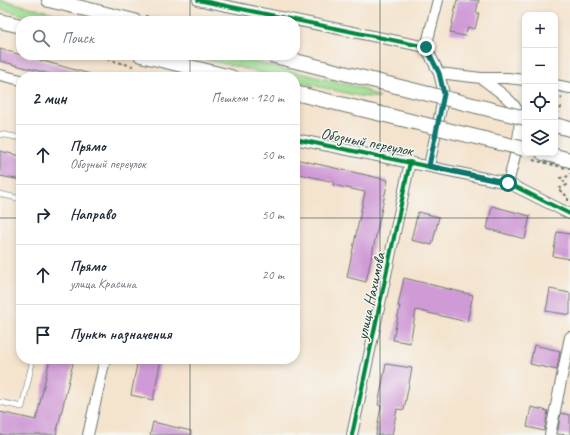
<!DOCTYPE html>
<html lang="ru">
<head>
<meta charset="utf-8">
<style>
  body { margin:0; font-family:Caveat,sans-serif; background:#f6f6f7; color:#1f2937 }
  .controls { position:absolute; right:12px; top:12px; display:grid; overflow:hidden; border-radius:8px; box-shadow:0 2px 6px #0003 }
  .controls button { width:36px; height:36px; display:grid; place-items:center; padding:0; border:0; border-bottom:1px solid #e0e1e3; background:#fff; color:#1f2937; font:20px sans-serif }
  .stop { position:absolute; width:12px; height:12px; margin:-9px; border:3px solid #0f766e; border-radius:50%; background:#fff }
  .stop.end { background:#0f766e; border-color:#fff; box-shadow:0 1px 4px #0008 }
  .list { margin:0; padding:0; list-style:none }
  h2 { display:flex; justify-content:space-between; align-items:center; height:52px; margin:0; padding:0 16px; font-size:17px }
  h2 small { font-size:13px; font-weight:400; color:#747a83 }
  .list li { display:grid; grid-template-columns:26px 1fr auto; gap:12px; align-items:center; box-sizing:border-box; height:60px; padding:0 16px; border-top:1px solid #e0e1e3 }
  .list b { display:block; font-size:15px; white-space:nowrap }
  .list p { margin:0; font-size:13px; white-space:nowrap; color:#747a83 }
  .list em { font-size:13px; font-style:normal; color:#747a83 }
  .icon { flex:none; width:22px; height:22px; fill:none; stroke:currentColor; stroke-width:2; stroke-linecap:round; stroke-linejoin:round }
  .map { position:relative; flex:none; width:570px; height:435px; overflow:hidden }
  .search { position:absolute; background:#fff; box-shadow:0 2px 6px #0003; left:16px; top:16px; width:284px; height:44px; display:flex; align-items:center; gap:10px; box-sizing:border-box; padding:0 14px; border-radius:16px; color:#747a83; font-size:15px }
  .panel { position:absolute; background:#fff; box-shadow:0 2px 6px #0003; left:16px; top:72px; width:284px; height:292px; border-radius:16px }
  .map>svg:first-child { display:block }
  .green { fill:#9ddc91; stroke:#5e8c62 }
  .building { fill:#cf9ad6 }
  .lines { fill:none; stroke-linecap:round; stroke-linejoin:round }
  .service-casing { stroke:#6a776a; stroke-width:6 }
  .minor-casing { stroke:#6a776a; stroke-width:12 }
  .secondary-casing { stroke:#6a776a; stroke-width:16 }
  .path { stroke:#6a776a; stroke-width:2; stroke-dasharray:3 3; stroke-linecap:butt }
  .service { stroke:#fff; stroke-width:5 }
  .minor { stroke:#fff; stroke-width:10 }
  .secondary { stroke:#fff; stroke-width:14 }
  .secondary-bridge-casing { stroke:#6a776a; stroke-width:16; stroke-linecap:butt }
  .path-bridge { stroke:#6a776a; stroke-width:2; stroke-dasharray:3 3; stroke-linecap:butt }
  .secondary-bridge { stroke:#fff; stroke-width:14 }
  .cycleway-casing { stroke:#f6f6f2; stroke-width:6 }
  .cycleway { stroke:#00873e; stroke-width:4 }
  .route { stroke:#0f766e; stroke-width:5 }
  .grid { fill:none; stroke:#1f3d34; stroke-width:1; stroke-opacity:0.55 }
  .labels { text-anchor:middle; stroke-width:3; stroke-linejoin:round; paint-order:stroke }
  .street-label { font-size:16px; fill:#1f3d34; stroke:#f6f6f2 }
</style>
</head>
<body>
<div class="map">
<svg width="570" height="435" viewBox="0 0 570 435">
  <rect width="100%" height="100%" fill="#f6f6f2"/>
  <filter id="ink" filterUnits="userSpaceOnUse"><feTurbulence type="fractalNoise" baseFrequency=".025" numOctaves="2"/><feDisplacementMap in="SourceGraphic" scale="8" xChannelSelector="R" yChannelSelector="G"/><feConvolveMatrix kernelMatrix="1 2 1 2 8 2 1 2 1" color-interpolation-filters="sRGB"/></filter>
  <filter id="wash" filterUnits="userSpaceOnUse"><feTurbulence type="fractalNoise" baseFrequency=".012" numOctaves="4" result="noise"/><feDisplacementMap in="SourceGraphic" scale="16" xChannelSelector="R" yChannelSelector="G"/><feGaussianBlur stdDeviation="0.9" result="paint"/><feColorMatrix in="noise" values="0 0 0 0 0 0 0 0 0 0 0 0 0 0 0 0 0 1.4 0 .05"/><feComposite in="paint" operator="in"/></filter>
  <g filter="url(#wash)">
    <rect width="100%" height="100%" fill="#f4e3cd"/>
    <g class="green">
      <path d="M 0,0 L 1,0 L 87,21 L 48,21 L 0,9 Z"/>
      <path d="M 188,55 L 227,55 L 361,88 L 380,98 L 359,96 L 295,81 L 295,77 L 279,77 Z"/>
    </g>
    <g id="blocks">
      <g class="building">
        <path d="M 457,0 L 479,0 L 476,13 L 479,13 L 475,29 L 468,27 L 465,36 L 450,33 Z"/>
        <path d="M 0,49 L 90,74 L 89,77 L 61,77 L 0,61 Z"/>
        <path d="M 0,151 L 21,156 L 21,180 L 0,176 Z"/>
        <path d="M 295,159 L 388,180 L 366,282 L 347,277 L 365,192 L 333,185 L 334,182 L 295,173 Z"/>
        <path d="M 492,206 L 530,216 L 525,239 L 487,229 Z"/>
        <path d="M 418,212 L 439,217 L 432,245 L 411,240 Z"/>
        <path d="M 557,232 L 570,234 L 570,259 L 553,256 Z"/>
        <path d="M 404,278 L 473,295 L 467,322 L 416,310 L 410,343 L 393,340 L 400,306 L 398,306 Z"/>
        <path d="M 550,289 L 570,293 L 570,315 L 546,311 Z"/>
        <path d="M 534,345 L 560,351 L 557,370 L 530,364 Z"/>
        <path d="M 50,359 L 74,359 L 56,435 L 0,435 L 0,412 L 36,420 Z"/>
        <path d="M 138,359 L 161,359 L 153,400 L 131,395 Z"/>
        <path d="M 386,364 L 412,368 L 404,410 L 397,409 L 392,435 L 376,435 L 381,406 L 378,405 Z"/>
        <path d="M 531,407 L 548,411 L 544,431 L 527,427 Z"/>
        <path d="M 561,413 L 570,415 L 570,435 L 557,434 Z"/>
        <path d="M 153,422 L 191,431 L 191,435 L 150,435 Z"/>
      </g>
    </g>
  </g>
  <g filter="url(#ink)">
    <use href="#blocks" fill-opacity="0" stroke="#6a776a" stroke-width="1"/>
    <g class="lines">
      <defs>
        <g id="service">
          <path d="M 0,134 L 21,138"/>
          <path d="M 0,194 L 21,199"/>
          <path d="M 0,402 L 22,407 L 33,359"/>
        </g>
        <g id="minor">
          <path d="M 198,0 L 426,47"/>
          <path d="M 426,47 L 439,73 L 444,94 L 429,166"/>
          <path d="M 426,47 L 438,0"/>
          <path d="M 439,73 L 481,78 L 507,78 L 525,80"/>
          <path d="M 0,75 L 21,80"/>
          <path d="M 481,78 C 493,88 507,95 516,108 C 526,121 512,167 508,183"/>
          <path d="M 555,85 L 570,88"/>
          <path d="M 295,139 L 508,183 L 570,214"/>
          <path d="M 88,435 L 105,359"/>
          <path d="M 352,435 L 410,162"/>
          <path d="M 550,435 L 570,337"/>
        </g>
        <g id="secondary">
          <path d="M 49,0 L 134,21"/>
          <path d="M 0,21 L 21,26"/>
          <path d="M 141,55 L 231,77"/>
          <path d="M 555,125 L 570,129"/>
          <path d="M 543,153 L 570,160"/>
        </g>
      </defs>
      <use href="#service" class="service-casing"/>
      <use href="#minor" class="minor-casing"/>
      <use href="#secondary" class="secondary-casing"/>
      <g class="path">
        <path d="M 145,16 L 166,21"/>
        <path d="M 90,55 L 133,66"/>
        <path d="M 555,101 L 562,98"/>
        <path d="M 555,105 L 561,107 L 559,113"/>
        <path d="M 568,201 L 568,197 L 558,189 L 567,185 L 560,178 L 569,176 L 570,173"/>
      </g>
      <use href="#service" class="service"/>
      <use href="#minor" class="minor"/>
      <use href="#secondary" class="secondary"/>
      <defs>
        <g id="secondary-bridge">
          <path d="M 271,55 L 525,118"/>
          <path d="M 295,93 L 525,149"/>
        </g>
      </defs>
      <use href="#secondary-bridge" class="secondary-bridge-casing"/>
      <path class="path-bridge" d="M 533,160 L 570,169"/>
      <use href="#secondary-bridge" class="secondary-bridge"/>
      <defs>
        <g id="cycleway">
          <path d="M 198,0 L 426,47"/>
          <path d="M 295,139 L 508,183 L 570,214"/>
          <path d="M 352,435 L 410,162"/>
        </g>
      </defs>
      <use href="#cycleway" class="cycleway-casing"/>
      <use href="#cycleway" class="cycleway"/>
    </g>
  </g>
  <g class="lines" filter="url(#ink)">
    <path class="route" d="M 426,47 L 439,73 L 444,94 L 429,166 L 508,183"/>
  </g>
  <path class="grid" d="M 190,0 L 190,21M 380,0 L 380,435M 190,55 L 190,77M 0,218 L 21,218M 295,218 L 570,218M 190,359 L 190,435"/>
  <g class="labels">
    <g class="street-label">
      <text transform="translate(367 141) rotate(11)" y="6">Обозный переулок</text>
      <text transform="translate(370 296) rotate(-78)" y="6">улица Нахимова</text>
    </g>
  </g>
</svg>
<div class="controls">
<button>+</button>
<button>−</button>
<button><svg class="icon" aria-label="locate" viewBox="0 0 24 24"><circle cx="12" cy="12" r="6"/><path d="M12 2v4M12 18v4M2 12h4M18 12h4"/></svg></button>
<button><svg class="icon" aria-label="layers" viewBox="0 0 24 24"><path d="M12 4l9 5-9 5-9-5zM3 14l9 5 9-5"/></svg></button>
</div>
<div class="stop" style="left:508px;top:183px"></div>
<div class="stop end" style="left:426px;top:47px"></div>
<div class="search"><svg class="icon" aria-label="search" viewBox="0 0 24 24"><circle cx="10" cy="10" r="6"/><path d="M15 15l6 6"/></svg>Поиск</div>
<section class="panel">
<h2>2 мин<small>Пешком · 120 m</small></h2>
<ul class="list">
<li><svg class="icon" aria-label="ahead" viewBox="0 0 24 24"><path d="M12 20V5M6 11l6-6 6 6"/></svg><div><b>Прямо</b><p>Обозный переулок</p></div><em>50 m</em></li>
<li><svg class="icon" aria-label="right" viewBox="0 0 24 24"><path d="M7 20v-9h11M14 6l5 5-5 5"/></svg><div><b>Направо</b></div><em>50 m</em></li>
<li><svg class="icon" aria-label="ahead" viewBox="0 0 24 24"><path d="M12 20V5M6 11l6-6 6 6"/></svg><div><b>Прямо</b><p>улица Красина</p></div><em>20 m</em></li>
<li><svg class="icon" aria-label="arrive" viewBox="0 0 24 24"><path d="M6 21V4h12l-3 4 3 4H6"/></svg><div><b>Пункт назначения</b></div></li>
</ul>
</section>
</div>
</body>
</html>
